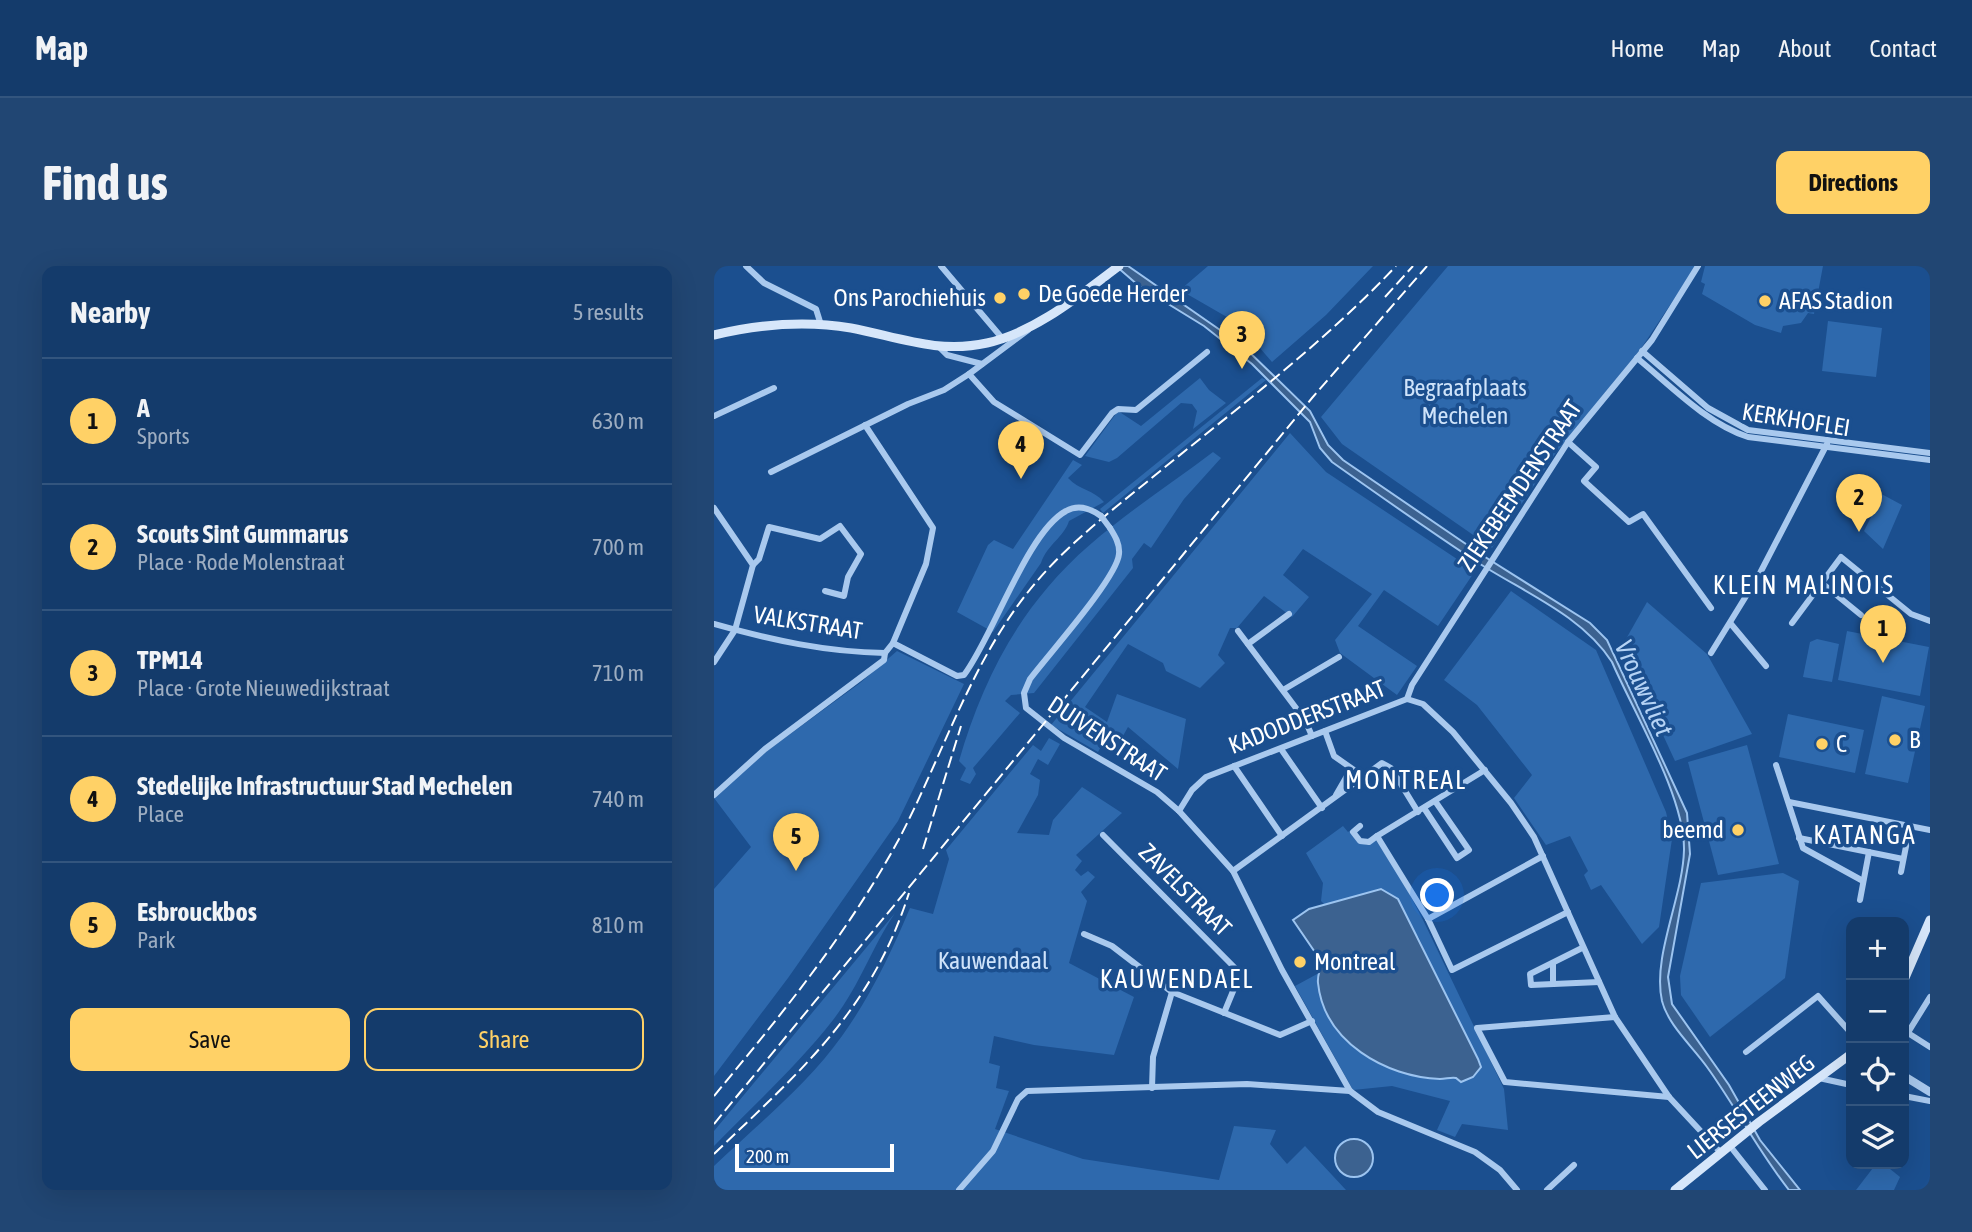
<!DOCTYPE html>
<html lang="en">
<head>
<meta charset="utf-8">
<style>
  body { margin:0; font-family:"Asap Condensed",sans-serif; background:#214673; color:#f1f3f6 }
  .controls { position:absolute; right:21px; bottom:21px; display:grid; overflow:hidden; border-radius:14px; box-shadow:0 7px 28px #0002 }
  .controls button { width:63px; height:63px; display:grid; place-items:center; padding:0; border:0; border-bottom:2px solid #33557e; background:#143b6b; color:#f1f3f6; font:35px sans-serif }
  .scale { position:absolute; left:21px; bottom:18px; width:159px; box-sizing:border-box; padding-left:7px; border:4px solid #fff; border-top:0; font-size:19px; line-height:24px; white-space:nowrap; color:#fff; -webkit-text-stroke:5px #1b4f8f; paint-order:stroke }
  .you { position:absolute; left:724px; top:630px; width:24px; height:24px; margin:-18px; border:5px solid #fff; border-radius:50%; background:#1a73e8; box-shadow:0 0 0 10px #1a73e833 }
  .badge { display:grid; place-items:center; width:46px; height:46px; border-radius:50%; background:#ffd166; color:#111; font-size:23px; font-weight:700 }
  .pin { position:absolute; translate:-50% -58px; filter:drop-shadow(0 2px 4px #0008) }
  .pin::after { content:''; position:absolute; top:37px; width:24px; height:21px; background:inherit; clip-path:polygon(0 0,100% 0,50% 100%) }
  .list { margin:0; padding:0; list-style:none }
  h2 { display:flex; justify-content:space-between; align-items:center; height:91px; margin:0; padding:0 28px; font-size:30px }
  h2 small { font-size:23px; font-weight:400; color:#9dadc1 }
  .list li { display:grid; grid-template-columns:46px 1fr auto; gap:21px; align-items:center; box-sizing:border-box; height:126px; padding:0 28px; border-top:2px solid #33557e }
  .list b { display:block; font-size:26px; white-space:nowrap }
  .list p { margin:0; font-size:23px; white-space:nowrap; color:#9dadc1 }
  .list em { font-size:23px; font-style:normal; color:#9dadc1 }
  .actions { display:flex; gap:14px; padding:21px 28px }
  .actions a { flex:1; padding:16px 0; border:2px solid #ffd166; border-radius:14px; text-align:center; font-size:24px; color:#ffd166 }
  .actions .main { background:#ffd166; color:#111 }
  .icon { flex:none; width:38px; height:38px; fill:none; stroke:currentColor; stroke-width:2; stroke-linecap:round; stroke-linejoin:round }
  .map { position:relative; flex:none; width:1216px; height:924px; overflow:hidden; border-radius:14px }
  header { display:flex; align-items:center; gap:42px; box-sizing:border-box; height:98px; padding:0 35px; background:#143b6b; border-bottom:2px solid #33557e }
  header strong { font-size:33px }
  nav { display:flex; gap:38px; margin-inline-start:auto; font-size:24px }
  .intro { display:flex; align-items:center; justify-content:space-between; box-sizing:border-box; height:168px; padding:0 42px }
  h1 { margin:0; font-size:49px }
  .button { padding:18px 32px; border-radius:14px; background:#ffd166; color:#111; font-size:24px; font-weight:700 }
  main { display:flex; gap:42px; padding:0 42px }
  aside { flex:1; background:#143b6b; border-radius:14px; box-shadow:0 7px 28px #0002 }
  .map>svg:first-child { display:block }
  .green { fill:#2e69ad }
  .water { fill:#3c6290; stroke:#9cc4f0; stroke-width:2 }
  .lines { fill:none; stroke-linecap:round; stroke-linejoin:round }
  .minor { stroke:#a9c9ee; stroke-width:6 }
  .tertiary { stroke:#a9c9ee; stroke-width:8 }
  .secondary { stroke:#d6e6fa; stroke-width:9 }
  .rail { stroke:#fff; stroke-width:2; stroke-dasharray:12 5; stroke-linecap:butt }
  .minor-bridge { stroke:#a9c9ee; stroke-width:6 }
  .poi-dot { fill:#ffd166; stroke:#1b4f8f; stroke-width:2.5 }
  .labels { text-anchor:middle; stroke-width:7; stroke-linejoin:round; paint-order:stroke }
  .poi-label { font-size:24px; fill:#fff; stroke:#1b4f8f; text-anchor:start }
  .park-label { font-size:24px; fill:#cfe3fa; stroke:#1b4f8f }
  .street-label { font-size:24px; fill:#fff; stroke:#1b4f8f }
  .neighbourhood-label { font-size:26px; letter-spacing:2px; fill:#fff; stroke:#1b4f8f }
  .water-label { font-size:26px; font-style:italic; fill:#b5d3f5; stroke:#1b4f8f }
</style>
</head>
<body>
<header>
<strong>Map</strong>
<nav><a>Home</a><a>Map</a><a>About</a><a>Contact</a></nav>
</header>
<div class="intro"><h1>Find us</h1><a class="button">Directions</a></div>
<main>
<aside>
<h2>Nearby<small>5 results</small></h2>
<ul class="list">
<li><span class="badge">1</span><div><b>A</b><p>Sports</p></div><em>630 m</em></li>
<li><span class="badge">2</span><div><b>Scouts Sint Gummarus</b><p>Place · Rode Molenstraat</p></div><em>700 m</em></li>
<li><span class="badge">3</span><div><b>TPM14</b><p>Place · Grote Nieuwedijkstraat</p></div><em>710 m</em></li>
<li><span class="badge">4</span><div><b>Stedelijke Infrastructuur Stad Mechelen</b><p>Place</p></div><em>740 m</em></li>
<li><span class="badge">5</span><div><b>Esbrouckbos</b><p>Park</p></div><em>810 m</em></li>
</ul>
<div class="actions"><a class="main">Save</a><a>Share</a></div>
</aside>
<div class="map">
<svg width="1216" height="924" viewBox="0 0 1216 924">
  <rect width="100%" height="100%" fill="#1b4f8f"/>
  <g class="green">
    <path d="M 494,0 L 659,0 L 612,49 L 558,96 L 525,58 L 466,24 Z"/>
    <path d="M 734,0 L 982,0 L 926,84 L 841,188 L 778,282 L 628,178 L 607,151 Z"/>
    <path d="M 991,0 L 1109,0 L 1100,48 L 1094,47 L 1087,57 L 1069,60 L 1067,67 L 1041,59 L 988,28 L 991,18 L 987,16 Z"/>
    <path d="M 1114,55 L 1168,62 L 1162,111 L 1108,105 Z"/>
    <path d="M 486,112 L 495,124 L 512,137 L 479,163 L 483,145 L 478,138 L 467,137 L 403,192 L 395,196 L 371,190 L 404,145 L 427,160 Z"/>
    <path d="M 548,112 L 552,114 L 389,247 L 386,243 Z"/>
    <path d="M 576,167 L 612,206 L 761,305 L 724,360 L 670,324 L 644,360 L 703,400 L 683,429 L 626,387 L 621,374 L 658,328 L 589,283 L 569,309 L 595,331 L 578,351 L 550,330 L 523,362 L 516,362 L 504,389 L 511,397 L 486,422 L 452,405 L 449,397 L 414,378 L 371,441 L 393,456 L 403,428 L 472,453 L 464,503 L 414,461 L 401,484 L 389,477 L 384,486 L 337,459 Z"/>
    <path d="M 499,186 L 507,192 L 470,233 L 437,282 L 430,277 L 418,293 L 419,302 L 320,427 L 297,429 L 291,435 L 306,447 L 259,502 L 262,508 L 256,518 L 246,514 L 252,502 L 245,495 C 263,432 291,371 334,321 C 379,267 444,228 499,186 Z"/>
    <path d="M 359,194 L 368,199 L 354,212 C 365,224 380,224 390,236 L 355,255 C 350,271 333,279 327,297 L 279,366 L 243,346 L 274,279 L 280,274 L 299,283 Z"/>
    <path d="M 1160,224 L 1188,239 L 1169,283 L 1150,265 L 1161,243 L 1153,238 Z"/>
    <path d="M 797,325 L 882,384 L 952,546 L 958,573 L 945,661 L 928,678 L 887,619 L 877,624 L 870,609 L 874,605 L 856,570 L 832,579 L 800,532 L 818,509 L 763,439 L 730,414 Z"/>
    <path d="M 933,336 L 993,388 L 1038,468 L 961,495 L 908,380 Z"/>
    <path d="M 1133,365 L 1215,381 L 1206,430 L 1124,414 Z"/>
    <path d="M 1103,373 L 1125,378 L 1118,416 L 1089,411 L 1096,376 Z"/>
    <path d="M 183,385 L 250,418 L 184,555 L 74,712 L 0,810 L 0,623 L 37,581 L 0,532 L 53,485 L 146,417 Z"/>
    <path d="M 1168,430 L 1211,440 L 1194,517 L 1151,508 Z"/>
    <path d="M 1074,448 L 1150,464 L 1141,507 L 1065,491 Z"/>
    <path d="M 335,472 L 346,478 L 334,499 L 324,493 L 316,508 L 326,514 L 324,529 L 303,567 L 335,569 L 339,554 L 368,521 L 408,547 L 362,589 L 368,595 L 361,604 L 367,610 L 374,605 L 381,611 L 367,626 L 373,635 L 355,697 L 420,731 L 400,789 L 320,779 L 280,770 L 275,797 L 286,800 L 282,822 L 295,825 L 281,863 L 369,893 L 505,914 L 520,860 L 562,864 L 556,878 L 573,898 L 591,880 L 632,924 L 0,924 L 0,900 C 43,859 93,819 128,770 C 156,731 177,687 196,642 L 219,648 L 235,593 L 232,584 L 319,479 L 327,485 Z"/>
    <path d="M 1033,479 L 1065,598 L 1004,609 L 974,496 Z"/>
    <path d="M 629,560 L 634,566 L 640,562 L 652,579 L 661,573 L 686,610 L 709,654 L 790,823 L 794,864 L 748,858 L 741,871 L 723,864 L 736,835 L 678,820 L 639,824 L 581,720 L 605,707 C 603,718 606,729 610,739 C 625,784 681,811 727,813 C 732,813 737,811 742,812 L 724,717 L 705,672 L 667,623 L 611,639 L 607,635 L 609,617 L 592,587 Z"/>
    <path d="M 1069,607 L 1085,615 L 1071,712 L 996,771 L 967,729 L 966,710 L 987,617 Z"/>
    <path d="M 181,647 C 158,681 145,721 119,754 C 84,799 40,839 0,880 L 0,865 Z"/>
    <path d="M 1162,898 L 1170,898 L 1186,911 L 1180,924 L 1142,924 Z"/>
  </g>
  <g class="water">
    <path d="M 402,0 L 414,0 L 529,80 L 596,145 L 614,179 L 629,194 L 768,289 L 876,357 L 893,374 L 973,547 L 976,588 L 954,711 L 958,738 L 1015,819 L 1046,874 L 1086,924 L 1075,924 C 1044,885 1022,841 993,801 C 979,781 954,759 948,735 C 938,690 969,631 970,584 C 971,531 920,447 898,396 C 868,349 809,326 763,296 C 714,264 666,230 618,196 L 606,182 L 596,156 L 538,98 L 490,60 L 425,20 Z"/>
    <path d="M 667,623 L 684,633 L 764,793 L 767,801 L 759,811 L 747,816 L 742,812 C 737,811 732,813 726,813 C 672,811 610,776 604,717 C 603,709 607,703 607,695 L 579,654 L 595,643 Z"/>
    <circle cx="640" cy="892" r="19"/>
  </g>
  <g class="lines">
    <g class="minor">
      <path d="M 32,0 L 50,17 L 102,43 L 107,59"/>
      <path d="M 227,0 L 288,72"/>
      <path d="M 314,64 L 255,108 L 280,136 L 366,189 L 398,147 L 404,143 L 422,144 L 493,86"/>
      <path d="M 225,81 L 233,89 L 268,98"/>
      <path d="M 928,85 L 994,142 L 1034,164 L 1216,187"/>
      <path d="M 923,92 C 957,120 992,157 1034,171 L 1216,194"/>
      <path d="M 0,150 L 60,122"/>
      <path d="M 854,176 L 882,201 L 870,215 L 915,256 L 929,248 L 997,342"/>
      <path d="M 57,206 L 194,138 L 230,124 L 255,108"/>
      <path d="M 0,242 L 39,299 L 21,364 L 0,396"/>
      <path d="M 396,262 C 401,270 406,278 405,288 C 403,312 334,389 316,413 L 310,427 L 312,442 L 350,472 L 443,526 L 465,545 L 519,605 L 568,704 L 636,825 L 664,846 L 761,886 L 786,904 L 803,924"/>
      <path d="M 39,299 L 45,293 L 55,261 L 106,273 L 126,260 L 147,288 L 134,311 L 130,330 L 111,325"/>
      <path d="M 1109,318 L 1147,349"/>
      <path d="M 1078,357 L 1127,291 L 1197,348 L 1216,355"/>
      <path d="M 0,358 C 57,374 112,386 171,387 L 179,377 L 212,298 L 219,262 L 151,159"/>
      <path d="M 1017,358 L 1052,400"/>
      <path d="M 524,365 L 591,454 L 598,470"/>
      <path d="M 179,377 L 243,410 L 250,409 C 279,371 313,266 352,245 C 364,238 376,242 387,250"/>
      <path d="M 534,378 L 575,348"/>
      <path d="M 997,387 L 1045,309 L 1113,178"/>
      <path d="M 569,424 L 625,391"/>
      <path d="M 693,433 L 698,419 L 854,176 L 938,74 L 984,0"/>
      <path d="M 611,465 L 620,490 L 650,511"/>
      <path d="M 567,483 L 608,542"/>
      <path d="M 1062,499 L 1089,582 L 1149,615"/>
      <path d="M 520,500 L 568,570"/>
      <path d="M 771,504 L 663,570 L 714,653 L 738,704 L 854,646"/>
      <path d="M 0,529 L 51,483 L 170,394 L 171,387"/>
      <path d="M 622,529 L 637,503"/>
      <path d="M 1075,536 L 1216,564"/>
      <path d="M 710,542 L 743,592 L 755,584 L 721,535"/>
      <path d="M 465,545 L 478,524 L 492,511 L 693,433 L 709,438 L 739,466 L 797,537 L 820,571 L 901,751 L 955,831 L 1007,887"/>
      <path d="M 646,560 L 639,566 L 646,575 L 655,576 L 663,570"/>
      <path d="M 389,569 L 521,702 L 522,718 L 510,747"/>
      <path d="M 1085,572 L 1189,593"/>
      <path d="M 519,605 L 668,497 L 677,502 L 704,546"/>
      <path d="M 1187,606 L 1196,560"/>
      <path d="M 1146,634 L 1155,586"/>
      <path d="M 714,653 L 829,590"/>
      <path d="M 370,668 L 398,680 L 458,726 L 566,769 L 598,755"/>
      <path d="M 868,682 L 816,708 L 817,719 L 885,716"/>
      <path d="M 839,697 L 839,718"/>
      <path d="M 901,751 L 763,762 L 791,816 L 955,831"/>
      <path d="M 1194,767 L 1216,781"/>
      <path d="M 1190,773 L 1216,731"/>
      <path d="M 1032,786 L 1104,730 L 1137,767"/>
      <path d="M 1105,812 L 1137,819"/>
      <path d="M 438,822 L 439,791 L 458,726"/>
      <path d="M 1190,830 L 1216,835"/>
      <path d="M 1016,880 L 1051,924"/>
      <path d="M 245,924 L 279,885 L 304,833 L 313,825 L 533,818 L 636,825"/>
      <path d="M 833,924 L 860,899"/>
    </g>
    <path class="tertiary" d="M 1190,810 L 1216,826"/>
    <g class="secondary">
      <path d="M 0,69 C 46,58 90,54 137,62 C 184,71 224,88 273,77 C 322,66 366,29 405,0"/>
      <path d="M 1190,714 L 1216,654"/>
      <path d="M 961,924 L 1045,856 L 1137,788"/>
    </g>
    <g class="rail">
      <path d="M 671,31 L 699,0"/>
      <path d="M 209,583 L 247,460"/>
      <path d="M 0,830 C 68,748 134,667 185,573 C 228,491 256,399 314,326 C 348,283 392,249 434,215 C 518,146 607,80 682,0"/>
      <path d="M 0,858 L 598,132 L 713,0"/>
      <path d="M 0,888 C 86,805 157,746 195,627"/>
    </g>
    <path class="minor-bridge" d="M 387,250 L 396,262"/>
  </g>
  <g class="poi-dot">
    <circle cx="310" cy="28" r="7"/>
    <circle cx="286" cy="32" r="7"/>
    <circle cx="1051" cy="35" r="7"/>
    <circle cx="1181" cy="474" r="7"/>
    <circle cx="1108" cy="478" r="7"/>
    <circle cx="1024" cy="564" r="7"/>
    <circle cx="586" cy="696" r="7"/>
  </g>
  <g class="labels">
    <g class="poi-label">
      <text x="324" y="36">De Goede Herder</text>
      <text x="272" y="40" text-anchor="end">Ons Parochiehuis</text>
      <text x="1065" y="43">AFAS Stadion</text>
      <text x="1195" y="482">B</text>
      <text x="1122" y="486">C</text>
      <text x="1010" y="572" text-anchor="end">beemd</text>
      <text x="600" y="704">Montreal</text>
    </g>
    <g class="park-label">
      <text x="751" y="130">Begraafplaats<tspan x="751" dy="28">Mechelen</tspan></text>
      <text x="279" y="703">Kauwendaal</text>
    </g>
    <g class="street-label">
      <text transform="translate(1082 154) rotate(9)" y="8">KERKHOFLEI</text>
      <text transform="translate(806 220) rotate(-56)" y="8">ZIEKEBEEMDENSTRAAT</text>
      <text transform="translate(94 357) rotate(9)" y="8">VALKSTRAAT</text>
      <text transform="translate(593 451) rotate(-21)" y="8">KADODDERSTRAAT</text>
      <text transform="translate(393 473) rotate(33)" y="8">DUIVENSTRAAT</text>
      <text transform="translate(471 624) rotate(45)" y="8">ZAVELSTRAAT</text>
      <text transform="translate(1037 841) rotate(-38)" y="8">LIERSESTEENWEG</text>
    </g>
    <g class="neighbourhood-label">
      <text x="1090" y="328">KLEIN MALINOIS</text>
      <text x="692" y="523">MONTREAL</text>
      <text x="1151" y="578">KATANGA</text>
      <text x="463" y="722">KAUWENDAEL</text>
    </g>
    <g class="water-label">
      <text transform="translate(930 422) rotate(65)" y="9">Vrouwvliet</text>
    </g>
  </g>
</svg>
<div class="controls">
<button>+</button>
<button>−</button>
<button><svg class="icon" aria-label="locate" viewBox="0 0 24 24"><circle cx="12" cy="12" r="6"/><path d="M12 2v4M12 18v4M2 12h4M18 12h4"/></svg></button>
<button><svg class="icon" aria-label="layers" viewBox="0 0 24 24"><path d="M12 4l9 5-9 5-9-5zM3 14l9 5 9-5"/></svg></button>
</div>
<div class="scale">200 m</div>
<div class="you"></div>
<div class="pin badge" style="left:1169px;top:397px">1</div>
<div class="pin badge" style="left:1145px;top:266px">2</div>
<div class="pin badge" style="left:528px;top:103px">3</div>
<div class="pin badge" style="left:307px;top:213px">4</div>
<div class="pin badge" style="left:82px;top:605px">5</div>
</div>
</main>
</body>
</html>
